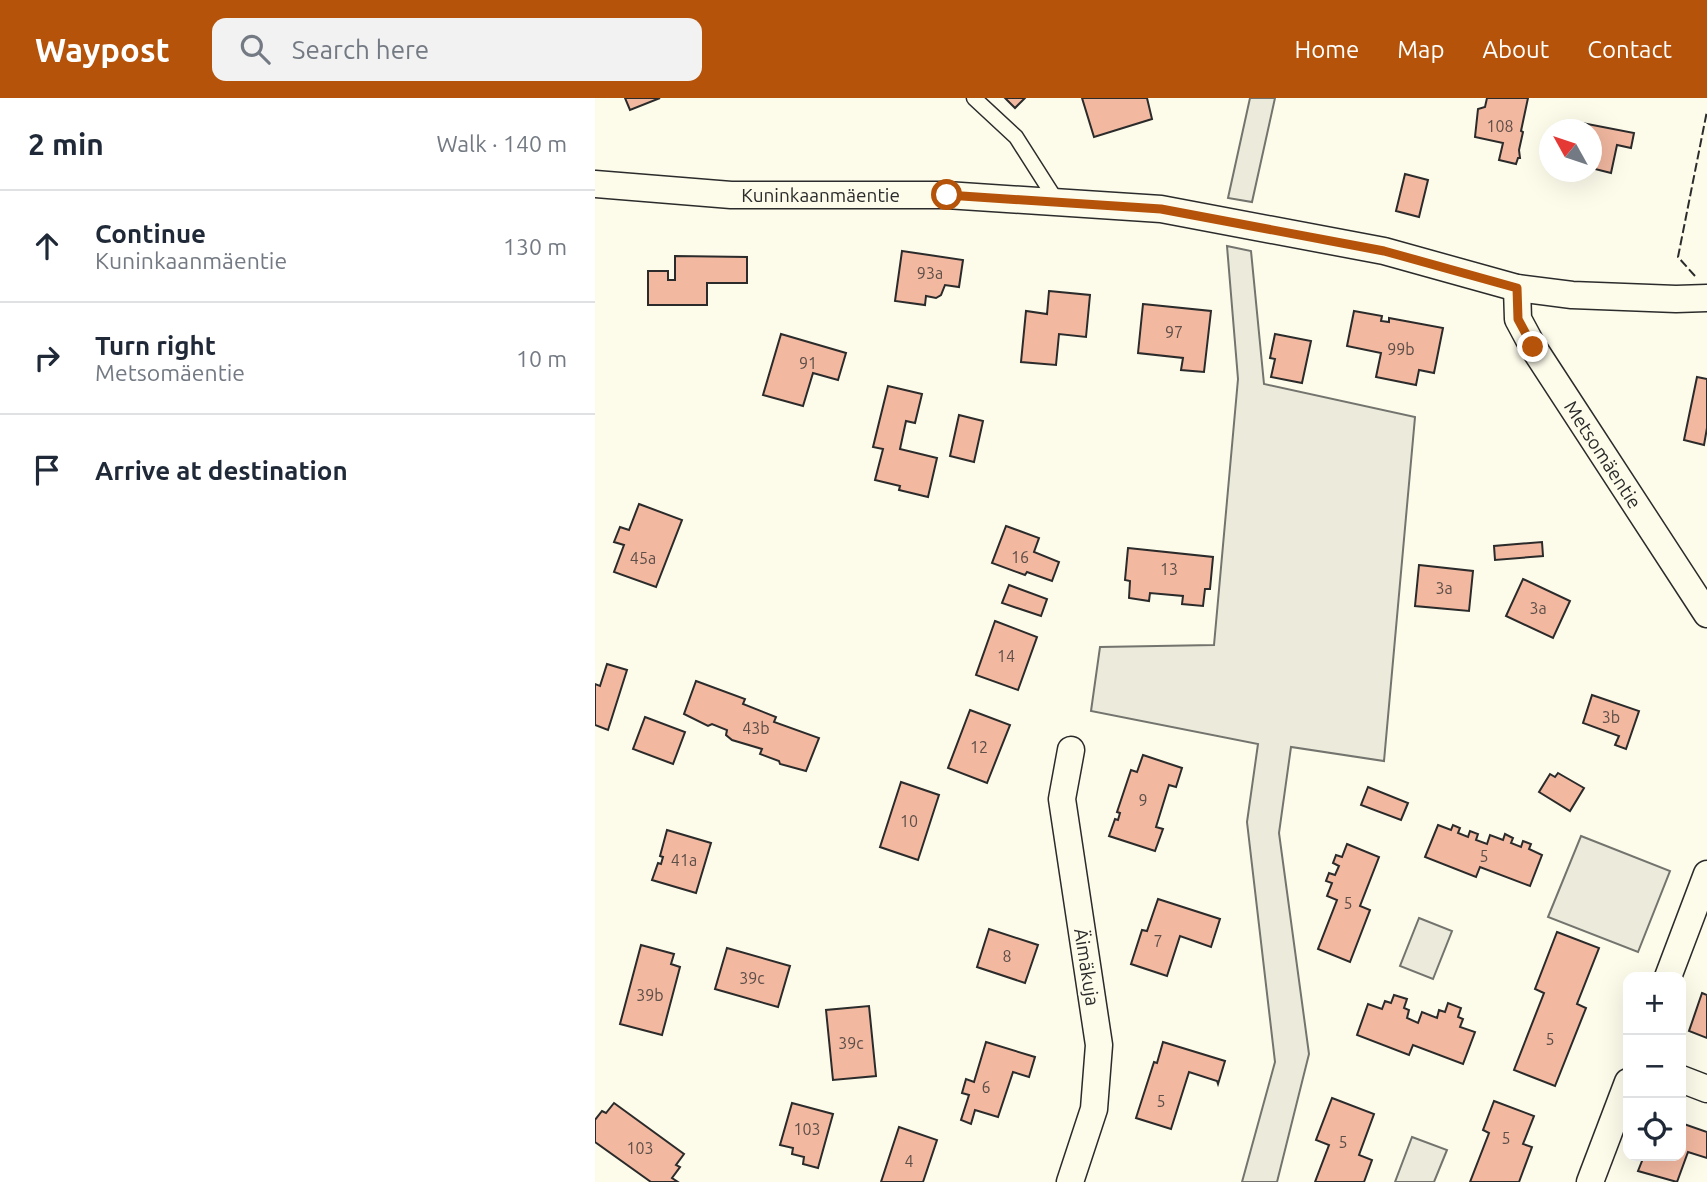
<!DOCTYPE html>
<html lang="en">
<head>
<meta charset="utf-8">
<style>
  body { margin:0; font-family:Ubuntu,sans-serif; background:#f2f2f3; color:#1f2937 }
  .controls { position:absolute; right:21px; bottom:21px; display:grid; overflow:hidden; border-radius:14px; box-shadow:0 7px 28px #0002 }
  .controls button { width:63px; height:63px; display:grid; place-items:center; padding:0; border:0; border-bottom:2px solid #e0e1e3; background:#fff; color:#1f2937; font:35px sans-serif }
  .compass { position:absolute; left:944px; top:21px; width:63px; height:63px; border-radius:50%; background:#fff; box-shadow:0 7px 28px #0002; rotate:310deg }
  .stop { position:absolute; width:21px; height:21px; margin:-16px; border:5px solid #b45309; border-radius:50%; background:#fff }
  .stop.end { background:#b45309; border-color:#fff; box-shadow:0 2px 7px #0008 }
  .list { margin:0; padding:0; list-style:none }
  h2 { display:flex; justify-content:space-between; align-items:center; height:91px; margin:0; padding:0 28px; font-size:30px }
  h2 small { font-size:23px; font-weight:400; color:#747a83 }
  .list li { display:grid; grid-template-columns:46px 1fr auto; gap:21px; align-items:center; box-sizing:border-box; height:112px; padding:0 28px; border-top:2px solid #e0e1e3 }
  .list b { display:block; font-size:26px; white-space:nowrap }
  .list p { margin:0; font-size:23px; white-space:nowrap; color:#747a83 }
  .list em { font-size:23px; font-style:normal; color:#747a83 }
  .icon { flex:none; width:38px; height:38px; fill:none; stroke:currentColor; stroke-width:2; stroke-linecap:round; stroke-linejoin:round }
  .map { position:relative; flex:none; width:1112px; height:1084px; overflow:hidden }
  header { display:flex; align-items:center; gap:42px; box-sizing:border-box; height:98px; padding:0 35px; background:#b45309; color:#fff }
  header strong { font-size:33px }
  nav { display:flex; gap:38px; margin-inline-start:auto; font-size:24px }
  .search { width:490px; height:63px; background:#f2f2f3; display:flex; align-items:center; gap:18px; box-sizing:border-box; padding:0 24px; border-radius:14px; color:#747a83; font-size:26px }
  main { display:flex }
  aside { flex:1; background:#fff }
  .map>svg:first-child { display:block }
  .green { fill:#ecebdb; stroke:#74746e; stroke-width:2 }
  .parking { fill:#eceadb; stroke:#74746e; stroke-width:2 }
  .building { fill:#f2b8a0; stroke:#2b2b2b; stroke-width:2 }
  .lines { fill:none; stroke-linecap:round; stroke-linejoin:round }
  .lane-casing { stroke:#2b2b2b; stroke-width:17 }
  .street-casing { stroke:#2b2b2b; stroke-width:29 }
  .lane { stroke:#fdfbea; stroke-width:14 }
  .street { stroke:#fdfbea; stroke-width:26 }
  .fence { stroke:#2b2b2b; stroke-width:2; stroke-dasharray:9 3.5; stroke-linecap:butt }
  .route { stroke:#b45309; stroke-width:9 }
  .labels { text-anchor:middle; stroke-width:5; stroke-linejoin:round; paint-order:stroke }
  .number-label { font-size:16px; fill:#5d4e48 }
  .street-label { font-size:19px; fill:#2b2b2b; stroke:#fdfbea }
</style>
</head>
<body>
<header>
<strong>Waypost</strong>
<div class="search"><svg class="icon" aria-label="search" viewBox="0 0 24 24"><circle cx="10" cy="10" r="6"/><path d="M15 15l6 6"/></svg>Search here</div>
<nav><a>Home</a><a>Map</a><a>About</a><a>Contact</a></nav>
</header>
<main>
<aside>
<h2>2 min<small>Walk · 140 m</small></h2>
<ul class="list">
<li><svg class="icon" aria-label="ahead" viewBox="0 0 24 24"><path d="M12 20V5M6 11l6-6 6 6"/></svg><div><b>Continue</b><p>Kuninkaanmäentie</p></div><em>130 m</em></li>
<li><svg class="icon" aria-label="right" viewBox="0 0 24 24"><path d="M7 20v-9h11M14 6l5 5-5 5"/></svg><div><b>Turn right</b><p>Metsomäentie</p></div><em>10 m</em></li>
<li><svg class="icon" aria-label="arrive" viewBox="0 0 24 24"><path d="M6 21V4h12l-3 4 3 4H6"/></svg><div><b>Arrive at destination</b></div></li>
</ul>
</aside>
<div class="map">
<svg width="1112" height="1084" viewBox="0 0 1112 1084">
  <rect width="100%" height="100%" fill="#fdfbea"/>
  <g class="green">
    <path d="M 655,0 L 680,0 L 657,104 L 633,100 Z"/>
    <path d="M 632,148 L 656,153 L 669,286 L 820,319 L 789,663 L 696,649 L 684,735 L 714,956 L 682,1084 L 647,1084 L 680,964 L 652,724 L 663,646 L 496,613 L 505,549 L 619,547 L 643,281 Z"/>
    <path d="M 824,820 L 857,833 L 838,881 L 805,868 Z"/>
    <path d="M 817,1039 L 852,1052 L 839,1084 L 800,1084 Z"/>
  </g>
  <path class="parking" d="M 986,738 L 1075,773 L 1043,854 L 953,819 Z"/>
  <g class="building">
    <path d="M 30,0 L 65,0 L 35,12 Z"/>
    <path d="M 410,0 L 430,0 L 420,10 Z"/>
    <path d="M 487,0 L 552,0 L 557,21 L 499,39 Z"/>
    <path d="M 892,0 L 933,0 L 926,33 L 928,34 L 924,52 L 925,60 L 923,60 L 921,66 L 904,62 L 908,45 L 880,39 L 883,11 L 890,9 Z"/>
    <path d="M 982,24 L 1039,35 L 1036,50 L 1022,47 L 1016,75 L 996,70 L 996,32 L 981,32 Z"/>
    <path d="M 810,76 L 833,82 L 824,119 L 801,113 Z"/>
    <path d="M 307,153 L 368,162 L 364,189 L 350,187 L 346,197 L 341,200 L 331,198 L 330,207 L 300,203 Z"/>
    <path d="M 80,158 L 152,159 L 152,185 L 112,185 L 112,207 L 53,207 L 53,173 L 73,173 L 73,182 L 80,182 Z"/>
    <path d="M 454,193 L 495,197 L 491,239 L 464,236 L 461,267 L 426,264 L 431,213 L 452,216 Z"/>
    <path d="M 548,206 L 616,213 L 609,274 L 586,272 L 588,260 L 543,255 Z"/>
    <path d="M 759,213 L 787,218 L 786,223 L 794,224 L 794,220 L 848,230 L 839,275 L 824,272 L 821,287 L 781,279 L 786,255 L 752,248 Z"/>
    <path d="M 186,236 L 251,255 L 243,282 L 218,275 L 208,308 L 168,297 Z"/>
    <path d="M 680,236 L 716,243 L 707,285 L 676,279 L 680,261 L 675,260 Z"/>
    <path d="M 1102,279 L 1112,281 L 1112,330 L 1109,347 L 1089,342 Z"/>
    <path d="M 293,288 L 327,296 L 320,325 L 311,323 L 305,351 L 342,360 L 333,399 L 304,392 L 305,388 L 280,382 L 288,351 L 278,349 Z"/>
    <path d="M 364,317 L 388,323 L 379,364 L 355,358 Z"/>
    <path d="M 44,406 L 87,422 L 61,489 L 19,474 L 29,447 L 19,444 L 25,429 L 34,432 Z"/>
    <path d="M 411,428 L 444,440 L 439,454 L 464,464 L 457,483 L 432,474 L 430,477 L 397,465 Z"/>
    <path d="M 947,444 L 948,458 L 900,462 L 899,448 Z"/>
    <path d="M 533,450 L 618,459 L 615,491 L 610,491 L 608,508 L 587,506 L 588,498 L 555,495 L 554,503 L 534,500 L 535,483 L 530,482 Z"/>
    <path d="M 824,467 L 878,473 L 874,513 L 820,508 Z"/>
    <path d="M 928,481 L 975,503 L 958,540 L 911,518 Z"/>
    <path d="M 414,487 L 452,501 L 446,518 L 407,505 Z"/>
    <path d="M 400,523 L 442,539 L 423,592 L 381,577 Z"/>
    <path d="M 12,566 L 32,572 L 13,632 L 0,627 L 0,586 L 5,588 Z"/>
    <path d="M 101,583 L 150,601 L 148,606 L 181,619 L 179,624 L 224,640 L 211,673 L 185,666 L 184,663 L 165,656 L 167,651 L 137,642 L 131,637 L 132,632 L 117,626 L 113,628 L 89,616 Z"/>
    <path d="M 997,597 L 1044,613 L 1031,651 L 1020,647 L 1024,638 L 988,625 Z"/>
    <path d="M 375,612 L 415,627 L 392,685 L 353,670 Z"/>
    <path d="M 50,619 L 90,634 L 78,666 L 38,651 Z"/>
    <path d="M 548,657 L 587,670 L 581,689 L 574,687 L 561,729 L 568,731 L 560,753 L 514,738 L 520,721 L 523,722 L 525,715 L 522,714 L 536,672 L 542,674 Z"/>
    <path d="M 963,675 L 989,690 L 975,713 L 944,694 L 955,676 L 960,679 Z"/>
    <path d="M 306,684 L 344,697 L 323,762 L 285,749 Z"/>
    <path d="M 773,689 L 813,705 L 806,722 L 766,707 Z"/>
    <path d="M 843,727 L 856,732 L 858,727 L 865,730 L 863,735 L 873,739 L 875,733 L 883,736 L 881,742 L 892,746 L 895,737 L 908,742 L 910,736 L 918,740 L 916,745 L 926,749 L 928,743 L 936,746 L 934,751 L 947,757 L 935,788 L 885,769 L 881,779 L 830,759 Z"/>
    <path d="M 72,732 L 116,745 L 101,795 L 57,782 L 63,765 L 66,766 L 68,759 L 65,758 Z"/>
    <path d="M 752,746 L 784,759 L 765,808 L 775,812 L 755,864 L 723,851 L 742,802 L 732,798 L 737,785 L 731,783 L 734,775 L 740,777 L 744,768 L 738,765 L 741,757 L 747,759 Z"/>
    <path d="M 563,801 L 625,821 L 616,849 L 585,838 L 572,878 L 536,866 L 547,832 L 552,833 Z"/>
    <path d="M 394,831 L 443,847 L 430,885 L 382,869 Z"/>
    <path d="M 962,834 L 1004,850 L 982,906 L 991,910 L 960,988 L 919,972 L 949,895 L 940,891 Z"/>
    <path d="M 46,847 L 79,856 L 76,866 L 85,869 L 67,937 L 25,926 Z"/>
    <path d="M 132,850 L 195,868 L 183,909 L 120,891 Z"/>
    <path d="M 1107,895 L 1112,897 L 1112,940 L 1094,933 Z"/>
    <path d="M 799,897 L 812,901 L 809,910 L 814,912 L 812,920 L 823,925 L 827,914 L 842,920 L 844,912 L 850,914 L 853,905 L 866,910 L 863,919 L 868,921 L 865,929 L 880,934 L 868,966 L 818,947 L 814,957 L 762,937 L 773,906 L 787,911 L 790,903 L 796,905 Z"/>
    <path d="M 274,908 L 281,978 L 238,982 L 231,912 Z"/>
    <path d="M 391,944 L 440,959 L 434,979 L 418,974 L 403,1019 L 380,1012 L 376,1026 L 366,1022 L 374,997 L 367,995 L 371,981 L 379,984 Z"/>
    <path d="M 568,944 L 630,963 L 623,986 L 622,983 L 594,974 L 576,1031 L 541,1020 L 559,964 L 562,965 Z"/>
    <path d="M 737,1000 L 779,1016 L 764,1057 L 777,1062 L 769,1084 L 720,1084 L 734,1047 L 721,1042 Z"/>
    <path d="M 899,1003 L 939,1018 L 928,1046 L 937,1049 L 924,1084 L 875,1084 L 894,1035 L 888,1032 Z"/>
    <path d="M 19,1005 L 89,1056 L 81,1067 L 85,1069 L 77,1080 L 83,1084 L 56,1084 L 0,1044 L 0,1022 L 7,1013 L 11,1015 Z"/>
    <path d="M 197,1005 L 238,1016 L 223,1070 L 208,1066 L 209,1059 L 197,1056 L 198,1050 L 185,1047 Z"/>
    <path d="M 1086,1025 L 1112,1034 L 1112,1060 L 1093,1054 L 1082,1084 L 1043,1073 L 1049,1058 L 1086,1058 Z"/>
    <path d="M 304,1029 L 342,1042 L 328,1084 L 286,1084 Z"/>
  </g>
  <g class="lines">
    <defs>
      <path id="lane" d="M 379,0 L 421,39 L 463,105"/>
      <g id="street">
        <path id="s1" d="M 0,86 L 136,97 L 351,97 L 566,111 L 789,153 L 922,190 L 977,197 L 1081,201 L 1112,200"/>
        <path id="s2" d="M 922,190 L 923,221 L 938,249 L 1112,516"/>
        <path d="M 1073,879 L 1112,776"/>
        <path d="M 1086,981 L 1112,991"/>
        <path d="M 475,1084 L 499,1011 L 504,947 L 467,701 L 476,652"/>
        <path d="M 995,1084 L 1033,984"/>
      </g>
    </defs>
    <use href="#lane" class="lane-casing"/>
    <use href="#street" class="street-casing"/>
    <use href="#lane" class="lane"/>
    <use href="#street" class="street"/>
    <path class="fence" d="M 1100,178 L 1083,159 L 1112,13"/>
  </g>
  <g class="lines">
    <path class="route" d="M 352,97 L 566,111 L 789,153 L 922,190 L 923,221 L 938,249"/>
  </g>
  <g class="labels">
    <g class="number-label">
      <text x="905" y="34">108</text>
      <text x="335" y="181">93a</text>
      <text x="579" y="240">97</text>
      <text x="806" y="257">99b</text>
      <text x="213" y="271">91</text>
      <text x="425" y="465">16</text>
      <text x="48" y="466">45a</text>
      <text x="574" y="477">13</text>
      <text x="849" y="496">3a</text>
      <text x="943" y="516">3a</text>
      <text x="411" y="564">14</text>
      <text x="1016" y="625">3b</text>
      <text x="161" y="636">43b</text>
      <text x="384" y="655">12</text>
      <text x="548" y="708">9</text>
      <text x="314" y="729">10</text>
      <text x="889" y="764">5</text>
      <text x="89" y="768">41a</text>
      <text x="753" y="811">5</text>
      <text x="563" y="849">7</text>
      <text x="412" y="864">8</text>
      <text x="157" y="886">39c</text>
      <text x="55" y="903">39b</text>
      <text x="955" y="947">5</text>
      <text x="256" y="951">39c</text>
      <text x="391" y="995">6</text>
      <text x="566" y="1009">5</text>
      <text x="212" y="1037">103</text>
      <text x="911" y="1046">5</text>
      <text x="748" y="1050">5</text>
      <text x="45" y="1056">103</text>
      <text x="314" y="1069">4</text>
    </g>
    <g class="street-label">
      <text dy="7" stroke="none"><textPath href="#s1" startOffset="226">Kuninkaanmäentie</textPath></text>
      <text dy="7" stroke="none"><textPath href="#s2" startOffset="191">Metsomäentie</textPath></text>
      <text transform="translate(492 869) rotate(81)" y="7">Äimäkuja</text>
    </g>
  </g>
</svg>
<div class="controls">
<button>+</button>
<button>−</button>
<button><svg class="icon" aria-label="locate" viewBox="0 0 24 24"><circle cx="12" cy="12" r="6"/><path d="M12 2v4M12 18v4M2 12h4M18 12h4"/></svg></button>
</div>
<svg class="compass" viewBox="-18 -18 36 36"><path d="M0-13l5 13h-10z" fill="#e53935"/><path d="M0 13l5-13h-10z" fill="#747a83"/></svg>
<div class="stop" style="left:352px;top:97px"></div>
<div class="stop end" style="left:938px;top:249px"></div>
</div>
</main>
</body>
</html>
